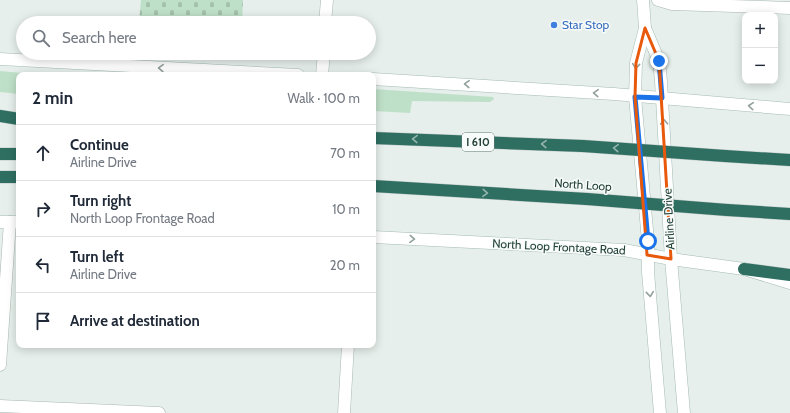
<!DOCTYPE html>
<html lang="en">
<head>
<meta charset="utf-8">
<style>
  body { margin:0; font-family:Cabin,sans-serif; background:#f6f6f7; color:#1f2937 }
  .controls { position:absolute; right:12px; top:12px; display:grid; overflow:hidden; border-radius:8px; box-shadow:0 2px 10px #0003 }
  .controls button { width:36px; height:36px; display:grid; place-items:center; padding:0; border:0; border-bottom:1px solid #e0e1e3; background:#fff; color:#1f2937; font:20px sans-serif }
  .stop { position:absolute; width:12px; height:12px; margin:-9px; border:3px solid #1a73e8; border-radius:50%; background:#fff }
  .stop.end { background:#1a73e8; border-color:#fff; box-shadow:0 1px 4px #0008 }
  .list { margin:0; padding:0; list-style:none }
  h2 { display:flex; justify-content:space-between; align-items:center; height:52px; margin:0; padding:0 16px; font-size:17px }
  h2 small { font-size:13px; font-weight:400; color:#747a83 }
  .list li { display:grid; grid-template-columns:26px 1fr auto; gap:12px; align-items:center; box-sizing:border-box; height:56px; padding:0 16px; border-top:1px solid #e0e1e3 }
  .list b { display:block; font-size:15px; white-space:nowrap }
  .list p { margin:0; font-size:13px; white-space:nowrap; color:#747a83 }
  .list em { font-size:13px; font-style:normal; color:#747a83 }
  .icon { flex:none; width:22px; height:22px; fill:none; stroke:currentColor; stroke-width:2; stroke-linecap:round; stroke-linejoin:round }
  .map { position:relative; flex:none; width:790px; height:413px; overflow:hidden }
  .search { position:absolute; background:#fff; box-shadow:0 2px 10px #0003; left:16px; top:16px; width:360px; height:44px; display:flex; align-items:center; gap:10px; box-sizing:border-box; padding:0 14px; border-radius:22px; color:#747a83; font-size:15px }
  .panel { position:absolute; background:#fff; box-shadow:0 2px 10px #0003; left:16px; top:72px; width:360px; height:276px; border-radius:8px }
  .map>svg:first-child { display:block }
  .grass { fill:#bfe0c8 }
  .cemetery { fill:url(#cemetery-stones) }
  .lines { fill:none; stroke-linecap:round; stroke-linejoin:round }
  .minor-casing { stroke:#a8b8b2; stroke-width:13 }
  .secondary-casing { stroke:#a4bbb3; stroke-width:13 }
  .motorway-casing { stroke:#c2cac8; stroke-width:13 }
  .minor { stroke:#fff; stroke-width:12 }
  .secondary { stroke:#fff; stroke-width:12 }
  .motorway { stroke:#2f6f62; stroke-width:12 }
  .motorway-bridge-casing { stroke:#c2cac8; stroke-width:13; stroke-linecap:butt }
  .motorway-bridge { stroke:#2f6f62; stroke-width:12 }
  .oneway { stroke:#92a09c }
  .oneway2 { stroke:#93b5ae }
  .route { stroke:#1a73e8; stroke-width:5 }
  .marked { fill:none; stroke:#e8590c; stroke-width:3; stroke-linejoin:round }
  .shop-dot { fill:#3f7fe0; stroke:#f7fbf9; stroke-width:1.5 }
  .labels { text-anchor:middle; stroke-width:3; stroke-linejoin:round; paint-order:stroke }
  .shield { fill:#f7fbf9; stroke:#637a73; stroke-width:1 }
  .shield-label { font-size:11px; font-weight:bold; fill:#24423a }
  .shop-label { font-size:12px; fill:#366cbe; stroke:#f7fbf9; text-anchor:start }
  .street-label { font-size:12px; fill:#24423a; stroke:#f7fbf9 }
</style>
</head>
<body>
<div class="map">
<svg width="790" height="413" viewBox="0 0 790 413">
  <defs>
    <pattern id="cemetery-stones" width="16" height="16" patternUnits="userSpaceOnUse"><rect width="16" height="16" fill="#bfe0c8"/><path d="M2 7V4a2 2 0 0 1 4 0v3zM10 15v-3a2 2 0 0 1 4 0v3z" fill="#a4c1ad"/></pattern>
  </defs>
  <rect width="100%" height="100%" fill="#e6efeb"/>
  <g class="grass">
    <path d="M 0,71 L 44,75 L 19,75 L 19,94 L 0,92 Z"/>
    <path d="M 373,89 L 493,97 L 494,99 L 490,102 L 412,101 L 410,113 L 373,111 Z"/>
  </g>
  <path class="cemetery" d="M 141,0 L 243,0 L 242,23 L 139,23 Z"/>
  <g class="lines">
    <defs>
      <g id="minor">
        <path d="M 658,0 L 672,4 L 790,8"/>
        <path d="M 325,23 L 327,0"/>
        <path d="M 322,75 L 324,53"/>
        <path d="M 0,365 L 10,222"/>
        <path d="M 0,406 L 159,413"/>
        <path d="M 344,413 L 348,345"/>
      </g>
      <g id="secondary">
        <path d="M 643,0 L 645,28 L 659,61 L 661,81 L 671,259 L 684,413"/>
        <path d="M 645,28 L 636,63 L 635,97 L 648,241 L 648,272 L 660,413"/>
        <path d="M 0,59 L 298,75"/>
        <path d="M 373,79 L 614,94 L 790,109"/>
        <path d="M 0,222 L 19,222"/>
        <path d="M 373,237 L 624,250 L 671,259 L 744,269 L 790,283"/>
      </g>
      <g id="motorway">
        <path d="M 0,116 L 19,119"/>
        <path d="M 373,138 L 583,146"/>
        <path d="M 0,154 L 19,154"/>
        <path d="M 725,156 L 790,160"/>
        <path d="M 0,177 L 19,177"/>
        <path d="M 373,186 L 587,199"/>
        <path d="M 727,210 L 790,214"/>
        <path d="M 744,269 L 790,275"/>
      </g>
    </defs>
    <use href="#minor" class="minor-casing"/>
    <use href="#secondary" class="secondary-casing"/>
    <use href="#motorway" class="motorway-casing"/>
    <use href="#minor" class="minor"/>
    <use href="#secondary" class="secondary"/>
    <use href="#motorway" class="motorway"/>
    <defs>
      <g id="motorway-bridge">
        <path d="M 583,146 L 725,156"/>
        <path d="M 587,199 L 727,210"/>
      </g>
    </defs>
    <use href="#motorway-bridge" class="motorway-bridge-casing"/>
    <use href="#motorway-bridge" class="motorway-bridge"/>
  </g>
  <defs><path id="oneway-chevron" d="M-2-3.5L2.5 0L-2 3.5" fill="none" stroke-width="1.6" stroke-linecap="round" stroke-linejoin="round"/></defs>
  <g class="oneway">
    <use href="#oneway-chevron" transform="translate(636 66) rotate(96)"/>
    <use href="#oneway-chevron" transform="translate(161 68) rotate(-177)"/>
    <use href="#oneway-chevron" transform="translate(467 84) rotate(-177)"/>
    <use href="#oneway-chevron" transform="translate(596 93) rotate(-176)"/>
    <use href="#oneway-chevron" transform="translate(751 106) rotate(-175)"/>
    <use href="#oneway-chevron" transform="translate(664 122) rotate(-93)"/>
    <use href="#oneway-chevron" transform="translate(412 239) rotate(3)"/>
    <use href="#oneway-chevron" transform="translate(650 294) rotate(84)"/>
  </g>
  <g class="oneway2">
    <use href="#oneway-chevron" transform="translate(415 139) rotate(-178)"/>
    <use href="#oneway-chevron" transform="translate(544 144) rotate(-178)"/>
    <use href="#oneway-chevron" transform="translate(616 148) rotate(-176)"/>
    <use href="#oneway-chevron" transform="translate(485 193) rotate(4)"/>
  </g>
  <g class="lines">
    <path class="route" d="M 648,241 L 635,97 L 662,98 L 659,61"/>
  </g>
  <path class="marked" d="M 645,28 L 659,61 L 671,259 L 647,255 L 635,97 L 636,63 Z"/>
  <circle class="shop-dot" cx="554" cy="25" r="4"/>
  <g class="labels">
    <rect class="shield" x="462" y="133" width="32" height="18" rx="3"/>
    <g class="shield-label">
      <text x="478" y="146">I 610</text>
    </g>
    <g class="shop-label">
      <text x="562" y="29">Star Stop</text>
    </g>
    <g class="street-label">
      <text transform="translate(583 185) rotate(4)" y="4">North Loop</text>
      <text transform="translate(669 219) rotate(-93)" y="4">Airline Drive</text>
      <text transform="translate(559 247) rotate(3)" y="4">North Loop Frontage Road</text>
    </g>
  </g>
</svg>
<div class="controls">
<button>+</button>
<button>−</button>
</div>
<div class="stop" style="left:648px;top:241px"></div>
<div class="stop end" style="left:659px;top:61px"></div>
<div class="search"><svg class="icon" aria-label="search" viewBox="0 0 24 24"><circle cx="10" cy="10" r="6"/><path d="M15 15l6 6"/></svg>Search here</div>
<section class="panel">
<h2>2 min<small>Walk · 100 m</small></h2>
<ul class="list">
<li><svg class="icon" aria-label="ahead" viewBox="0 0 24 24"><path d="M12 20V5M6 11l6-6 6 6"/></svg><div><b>Continue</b><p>Airline Drive</p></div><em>70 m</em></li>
<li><svg class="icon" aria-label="right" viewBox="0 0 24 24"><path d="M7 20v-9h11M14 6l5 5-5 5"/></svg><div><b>Turn right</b><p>North Loop Frontage Road</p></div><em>10 m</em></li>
<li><svg class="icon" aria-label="left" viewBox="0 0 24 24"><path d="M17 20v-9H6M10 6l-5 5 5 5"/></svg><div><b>Turn left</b><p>Airline Drive</p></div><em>20 m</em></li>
<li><svg class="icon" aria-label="arrive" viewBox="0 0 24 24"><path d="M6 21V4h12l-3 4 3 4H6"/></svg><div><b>Arrive at destination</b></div></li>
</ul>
</section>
</div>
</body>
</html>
